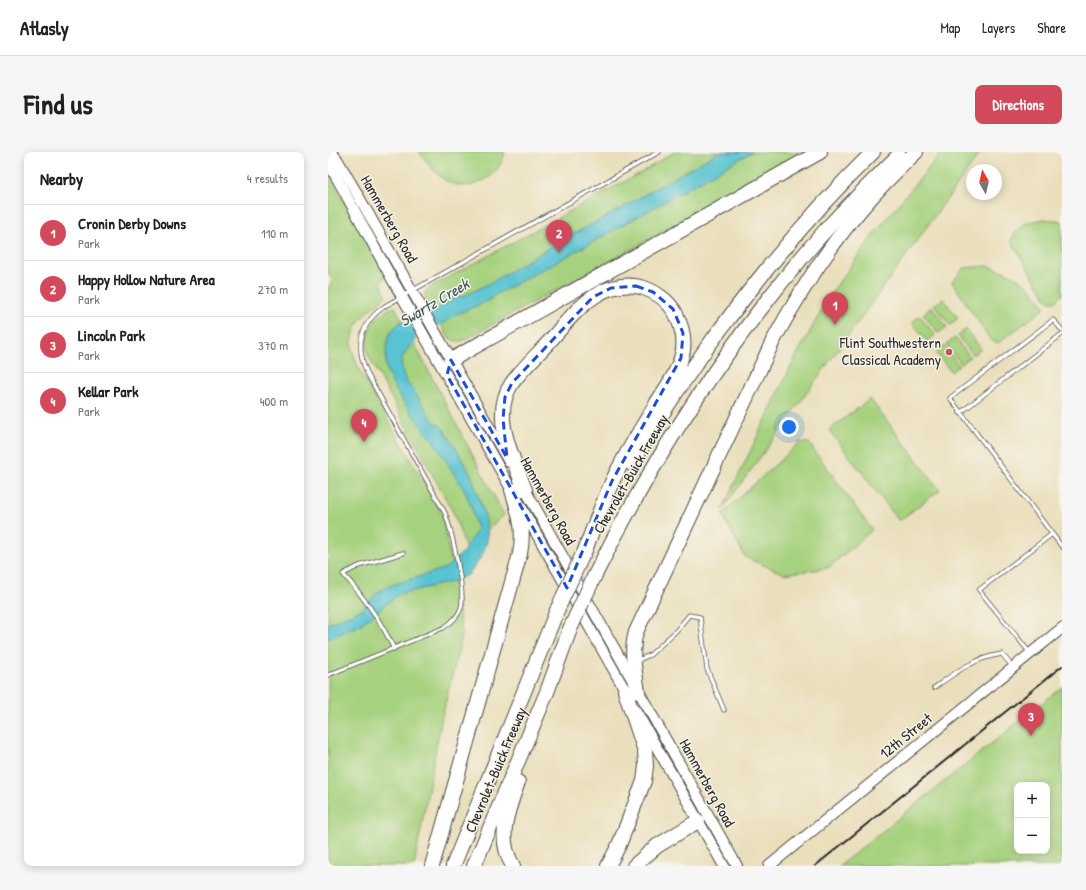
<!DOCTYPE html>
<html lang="en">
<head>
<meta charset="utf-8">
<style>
  body { margin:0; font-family:"Patrick Hand",sans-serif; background:#f6f6f6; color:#202124 }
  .controls { position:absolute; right:12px; bottom:12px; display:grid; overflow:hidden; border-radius:8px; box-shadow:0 2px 10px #0003 }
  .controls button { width:36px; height:36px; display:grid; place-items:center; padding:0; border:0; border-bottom:1px solid #e0e0e0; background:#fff; color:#202124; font:20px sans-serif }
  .compass { position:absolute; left:638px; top:12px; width:36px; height:36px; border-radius:50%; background:#fff; box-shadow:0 2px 10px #0003; rotate:352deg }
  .you { position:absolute; left:461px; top:275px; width:14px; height:14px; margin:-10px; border:3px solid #fff; border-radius:50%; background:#1a73e8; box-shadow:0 0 0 6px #1a73e833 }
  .badge { display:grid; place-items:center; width:26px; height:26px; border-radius:50%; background:#d1495b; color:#fff; font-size:13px; font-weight:700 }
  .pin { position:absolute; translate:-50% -33px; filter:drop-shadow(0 1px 2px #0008) }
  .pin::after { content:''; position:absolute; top:21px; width:14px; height:12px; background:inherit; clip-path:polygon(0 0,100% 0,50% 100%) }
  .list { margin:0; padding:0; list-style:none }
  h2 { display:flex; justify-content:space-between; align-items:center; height:52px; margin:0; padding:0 16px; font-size:17px }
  h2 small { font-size:13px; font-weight:400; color:#757577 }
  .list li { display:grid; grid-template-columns:26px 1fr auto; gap:12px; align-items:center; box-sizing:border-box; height:56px; padding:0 16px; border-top:1px solid #e0e0e0 }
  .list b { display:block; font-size:15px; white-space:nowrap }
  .list p { margin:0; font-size:13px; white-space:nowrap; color:#757577 }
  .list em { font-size:13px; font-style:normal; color:#757577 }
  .map { position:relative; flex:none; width:734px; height:714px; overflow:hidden; border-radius:8px }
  header { display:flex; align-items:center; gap:24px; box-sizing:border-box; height:56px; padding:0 20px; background:#fff; border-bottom:1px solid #e0e0e0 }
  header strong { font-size:19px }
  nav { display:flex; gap:22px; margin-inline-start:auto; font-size:14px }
  .intro { display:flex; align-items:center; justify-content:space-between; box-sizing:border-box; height:96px; padding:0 24px }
  h1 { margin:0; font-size:28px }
  .button { padding:10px 18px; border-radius:8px; background:#d1495b; color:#fff; font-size:14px; font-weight:700 }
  main { display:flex; gap:24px; padding:0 24px }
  aside { flex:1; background:#fff; border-radius:8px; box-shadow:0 2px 10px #0003 }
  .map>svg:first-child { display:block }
  .green { fill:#a6d17e; stroke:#687e54; fill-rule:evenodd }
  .water { fill:#58c3d2; stroke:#42777e }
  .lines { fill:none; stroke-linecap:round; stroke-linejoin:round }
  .river { stroke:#58c3d2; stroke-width:13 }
  .lane-casing { stroke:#484641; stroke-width:5 }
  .secondary-casing { stroke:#484641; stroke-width:12 }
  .highway-casing { stroke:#484641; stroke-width:16 }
  .lane { stroke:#fff; stroke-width:3.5 }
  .secondary { stroke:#fff; stroke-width:10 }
  .highway { stroke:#fff; stroke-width:14 }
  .rail { stroke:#2b2b2b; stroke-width:2 }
  .highway-bridge-casing { stroke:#484641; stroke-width:16; stroke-linecap:butt }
  .highway-bridge { stroke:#fff; stroke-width:14 }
  .marked { fill:none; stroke:#1d4ed8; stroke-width:3; stroke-dasharray:8 5; stroke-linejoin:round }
  .poi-dot { fill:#d1495b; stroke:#f7f3e8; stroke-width:1.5 }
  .labels { text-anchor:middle; stroke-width:3; stroke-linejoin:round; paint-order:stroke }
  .street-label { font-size:15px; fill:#2b2b2b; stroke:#f7f3e8 }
  .poi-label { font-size:15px; fill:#2b2b2b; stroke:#f7f3e8; text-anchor:end }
  .water-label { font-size:16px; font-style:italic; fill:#38595d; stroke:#f7f3e8 }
</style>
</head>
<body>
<header>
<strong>Atlasly</strong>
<nav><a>Map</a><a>Layers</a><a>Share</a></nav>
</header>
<div class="intro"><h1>Find us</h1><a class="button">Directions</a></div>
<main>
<aside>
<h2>Nearby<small>4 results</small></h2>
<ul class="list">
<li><span class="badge">1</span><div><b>Cronin Derby Downs</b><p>Park</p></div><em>110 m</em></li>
<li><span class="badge">2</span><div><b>Happy Hollow Nature Area</b><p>Park</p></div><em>270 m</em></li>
<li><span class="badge">3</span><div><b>Lincoln Park</b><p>Park</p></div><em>370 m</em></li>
<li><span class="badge">4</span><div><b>Kellar Park</b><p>Park</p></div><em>400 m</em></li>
</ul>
</aside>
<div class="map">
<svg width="734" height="714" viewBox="0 0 734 714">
  <rect width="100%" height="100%" fill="#f7f3e8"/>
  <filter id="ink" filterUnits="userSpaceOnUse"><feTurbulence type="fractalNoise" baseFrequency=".025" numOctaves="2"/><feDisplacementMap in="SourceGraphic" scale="8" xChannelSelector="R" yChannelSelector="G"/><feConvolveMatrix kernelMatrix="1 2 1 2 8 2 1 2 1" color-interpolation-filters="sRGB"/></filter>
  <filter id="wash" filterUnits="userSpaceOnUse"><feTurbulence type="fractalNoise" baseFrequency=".012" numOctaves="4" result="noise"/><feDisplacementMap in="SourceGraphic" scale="16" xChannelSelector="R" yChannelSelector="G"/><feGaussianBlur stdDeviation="0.9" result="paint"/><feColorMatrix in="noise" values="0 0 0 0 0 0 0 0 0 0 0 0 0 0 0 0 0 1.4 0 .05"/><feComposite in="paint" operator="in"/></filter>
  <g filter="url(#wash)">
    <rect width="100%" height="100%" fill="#eadfbc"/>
    <g class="green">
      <path d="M 91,0 L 177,0 C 171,27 141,43 117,28 C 106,21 99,9 91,0 Z"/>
      <path d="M 346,0 L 480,0 L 363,65 L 134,189 L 127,189 L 120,185 L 97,146 L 97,140 L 101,136 L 314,20 Z"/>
      <path d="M 614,0 L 653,0 L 394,358 L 467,206 L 504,140 L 545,83 Z"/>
      <path d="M 0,20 L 57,124 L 53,131 L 58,144 C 40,159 25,168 24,194 C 24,201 29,211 31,218 L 114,362 L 129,445 L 134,484 L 113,569 L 86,714 L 0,714 L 0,137 L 5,128 L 0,121 Z"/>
      <path d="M 716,67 L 734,69 L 734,143 L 728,149 L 720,149 L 683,89 C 691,71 698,71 716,67 Z"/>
      <path d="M 660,114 C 689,123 701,130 717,156 L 670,191 L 663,189 L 624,130 L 636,116 Z"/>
      <path d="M 615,147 L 630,166 L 622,173 L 606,153 Z"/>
      <path d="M 67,155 L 176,363 L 138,397 L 126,362 L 39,201 C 39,196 39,190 39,185 C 41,174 55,157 67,155 Z"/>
      <path d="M 604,155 L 619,175 L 610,181 L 595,162 Z"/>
      <path d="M 592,164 L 607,183 L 599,190 L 584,170 Z"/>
      <path d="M 638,177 L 653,197 L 645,203 L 630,184 Z"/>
      <path d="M 627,186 L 642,205 L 633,212 L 618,192 Z"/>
      <path d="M 616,194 L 631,214 L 623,220 L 608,201 Z"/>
      <path d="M 542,247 L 612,338 L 571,369 L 501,278 Z"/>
      <path d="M 472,290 L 481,291 L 544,378 L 500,416 L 456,422 L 417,405 L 394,362 Z"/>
      <path d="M 734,535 L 734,714 L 511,714 ZM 689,633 L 719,633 L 719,699 L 689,699 Z"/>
    </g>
    <g class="water">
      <path d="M 391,0 L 424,0 L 265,90 L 167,143 L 160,149 L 129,162 L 112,173 L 105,160 L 127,146 L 136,144 L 162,131 L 236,87 L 276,66 Z"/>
      <path d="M 76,168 L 88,189 C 84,193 78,198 75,204 C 71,213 76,231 85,237 L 105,269 L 114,275 L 128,296 L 143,323 L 158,367 L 160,385 L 157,396 L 153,405 L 140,423 L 123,430 L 71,442 L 32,473 L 0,487 L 0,472 L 35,457 L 46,443 L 58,435 L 118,416 L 135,400 L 149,378 L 144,358 L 137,339 L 106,290 L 102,284 L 95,277 C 82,257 63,238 58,214 C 57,210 58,205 58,201 C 59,183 62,178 76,168 Z"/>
    </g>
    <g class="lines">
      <path class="river" d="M 71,192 L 86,178 L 123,159"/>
    </g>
  </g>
  <g filter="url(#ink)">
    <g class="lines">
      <defs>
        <g id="lane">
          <path d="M 734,178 L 725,168 L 622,246 L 734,395"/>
          <path d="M 632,261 L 734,182"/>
          <path d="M 66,497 C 53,469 36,445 15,422 L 31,414 L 75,401"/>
          <path d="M 702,501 L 651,438 L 724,382"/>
          <path d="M 308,509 L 322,503 L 348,479 L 361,463 L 372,465 L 379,517 L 396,558"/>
          <path d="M 0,523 L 115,476 C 123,471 130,465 133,456 C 138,440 123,377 117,361 L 40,223 C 27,196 31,172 57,154 L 331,0"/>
          <path d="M 606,536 C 628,520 646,506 674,502 L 685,515"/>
        </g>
        <g id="secondary">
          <path d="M 3,0 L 9,7 L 27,38 L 181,310"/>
          <path d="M 0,10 L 64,127 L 301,545"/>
          <path d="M 194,332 L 409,714"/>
          <path d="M 308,559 L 396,714"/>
          <path d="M 441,714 L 734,476"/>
        </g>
        <g id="highway">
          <path d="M 123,208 L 492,0"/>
          <path d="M 304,312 C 326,272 352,234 378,197 C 428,127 484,60 545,0"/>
          <path d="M 197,338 C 185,305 162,264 184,231 C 194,217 208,204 220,191 C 235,174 250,154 270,142 C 283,134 301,131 316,136 C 328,140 340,149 347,160 C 353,172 357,184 355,198 C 352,217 339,235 328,252 C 316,272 303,293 292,314 C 277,342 267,372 256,401"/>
          <path d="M 266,425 C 329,298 408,178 503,72 C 525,48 548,26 571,3"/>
          <path d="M 310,540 C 307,519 302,500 308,480 L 445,189 C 470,143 499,97 533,57 C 550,37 569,18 588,0"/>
          <path d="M 104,714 L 192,402 C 197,376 191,362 184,338"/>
          <path d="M 125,714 L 230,456"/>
          <path d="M 146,714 L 219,540 L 242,477"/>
          <path d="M 185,714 C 168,686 180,658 190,630"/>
          <path d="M 280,714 L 291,693 L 316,629 L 318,614 L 317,599 L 297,539"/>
          <path d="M 306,714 L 329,694 L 370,669"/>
        </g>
      </defs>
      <use href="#lane" class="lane-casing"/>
      <use href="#secondary" class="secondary-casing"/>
      <use href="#highway" class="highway-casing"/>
      <use href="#lane" class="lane"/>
      <use href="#secondary" class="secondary"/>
      <use href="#highway" class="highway"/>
      <path class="rail" d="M 487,714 L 734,514"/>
      <defs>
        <g id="highway-bridge">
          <path d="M 230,456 L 254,404"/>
          <path d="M 242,477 L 266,425"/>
        </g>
      </defs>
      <use href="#highway-bridge" class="highway-bridge-casing"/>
      <use href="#highway-bridge" class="highway-bridge"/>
    </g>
  </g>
  <path class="marked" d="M 308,134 L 325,140 L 345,157 L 355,181 L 353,206 L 284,329 L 239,436 L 119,223 L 123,208 L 179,306 L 175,267 L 177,245 L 184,231 L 265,145 L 283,136 Z"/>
  <circle class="poi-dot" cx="621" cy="200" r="4"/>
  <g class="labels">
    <g class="street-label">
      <text transform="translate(61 67) rotate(60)" y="5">Hammerberg Road</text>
      <text transform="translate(303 322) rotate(-60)" y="5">Chevrolet-Buick Freeway</text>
      <text transform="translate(220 349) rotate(61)" y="5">Hammerberg Road</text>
      <text transform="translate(578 584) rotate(-39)" y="5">12th Street</text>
      <text transform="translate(168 618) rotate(-67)" y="5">Chevrolet-Buick Freeway</text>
      <text transform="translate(379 631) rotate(61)" y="5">Hammerberg Road</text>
    </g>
    <g class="poi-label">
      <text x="613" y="196">Flint Southwestern<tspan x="613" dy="17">Classical Academy</tspan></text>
    </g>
    <g class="water-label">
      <text transform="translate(106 150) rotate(-31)" y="6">Swartz Creek</text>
    </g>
  </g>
</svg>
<div class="controls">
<button>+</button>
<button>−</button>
</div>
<svg class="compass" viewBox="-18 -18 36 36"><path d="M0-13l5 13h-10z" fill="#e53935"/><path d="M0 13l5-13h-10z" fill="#757577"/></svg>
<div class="you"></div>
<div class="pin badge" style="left:507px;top:173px">1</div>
<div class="pin badge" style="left:231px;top:101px">2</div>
<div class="pin badge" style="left:703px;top:584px">3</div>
<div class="pin badge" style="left:36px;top:290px">4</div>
</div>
</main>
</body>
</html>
